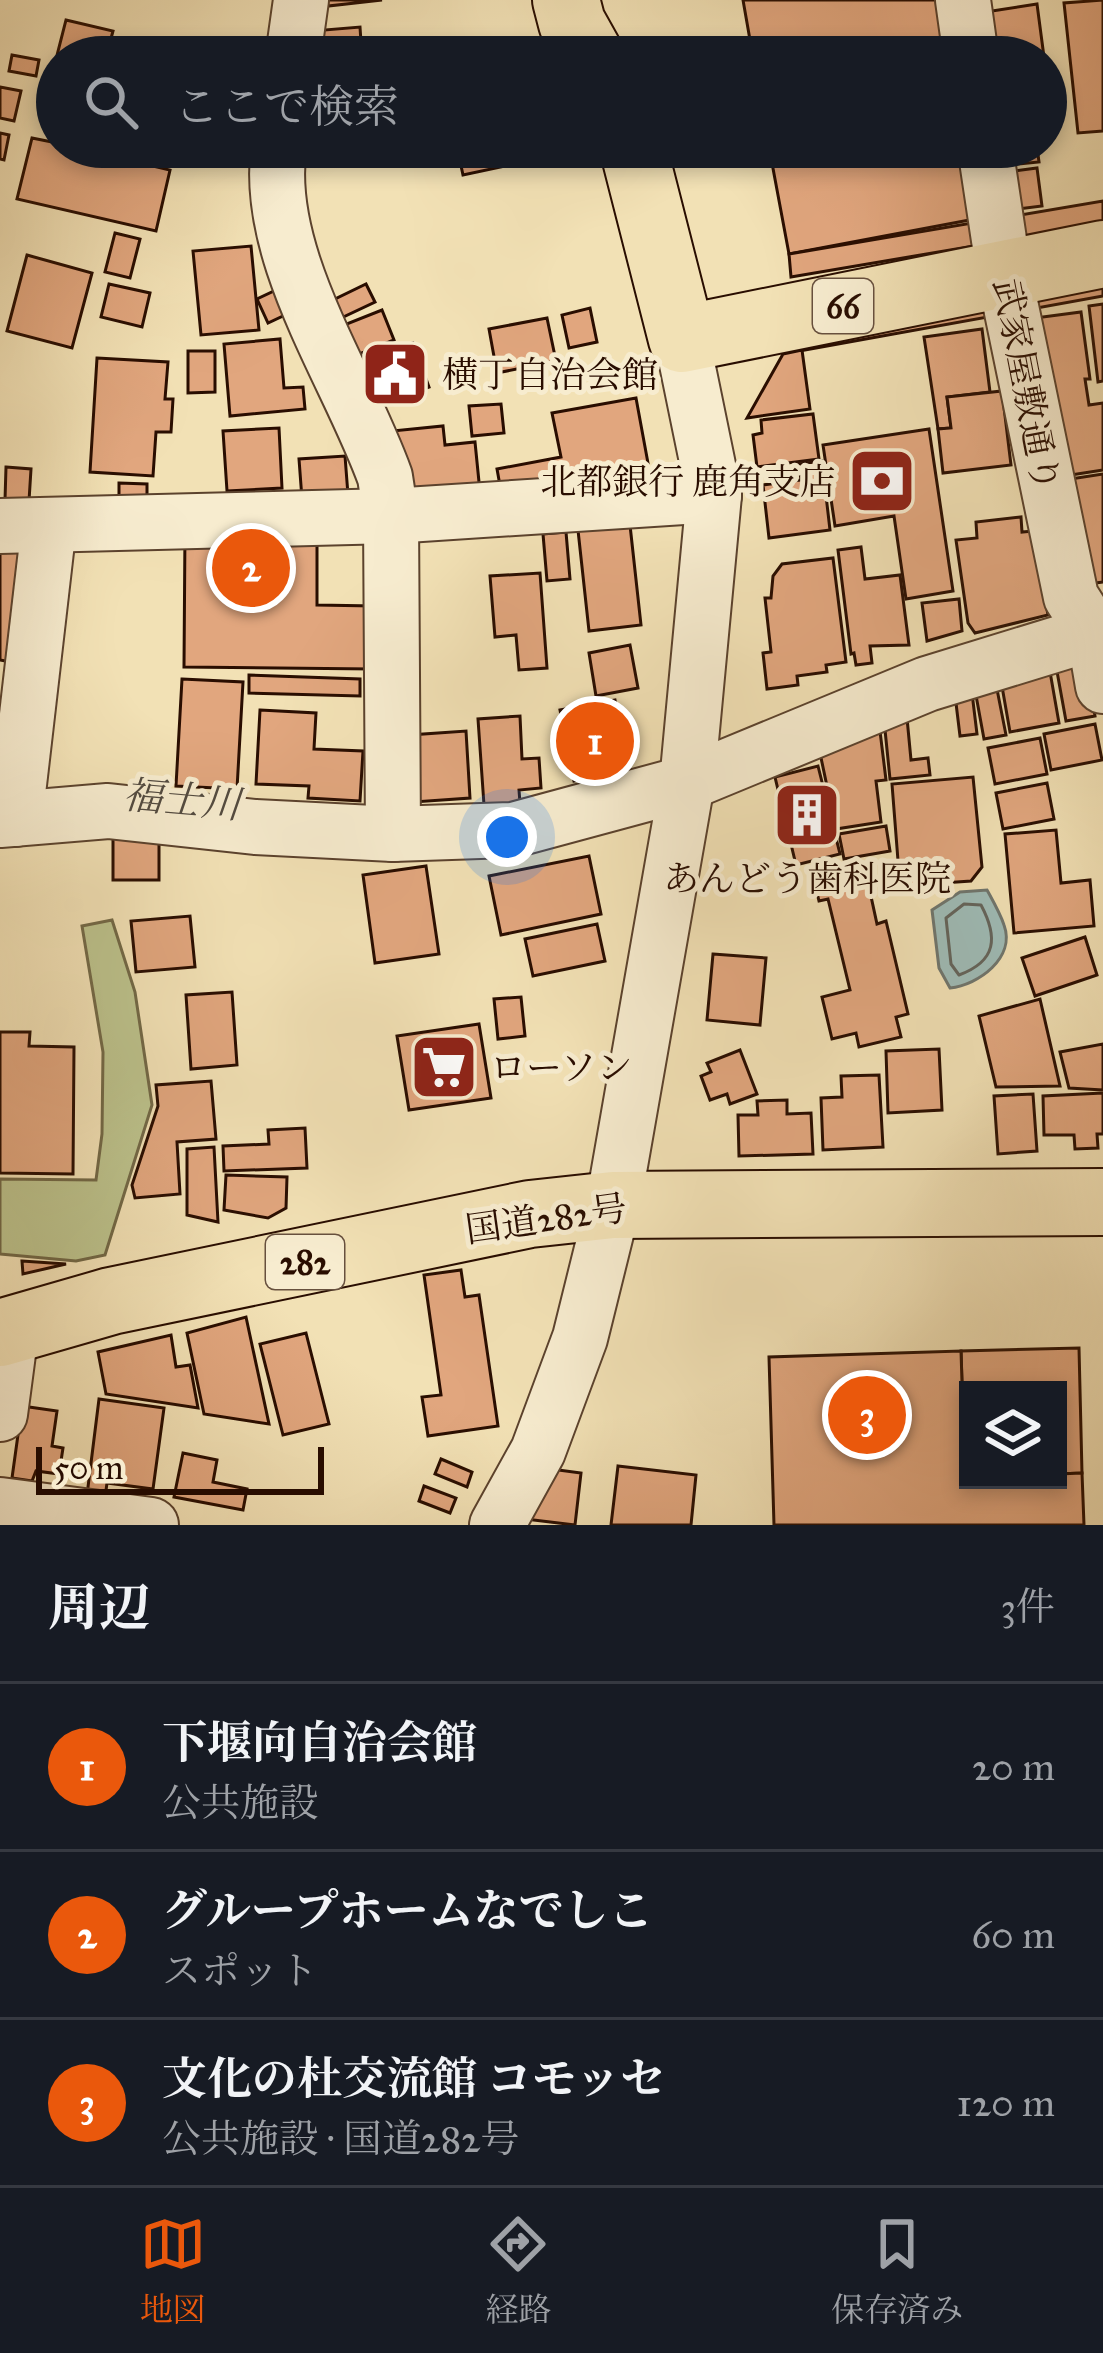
<!DOCTYPE html>
<html lang="ja">
<head>
<meta charset="utf-8">
<style>
  body { margin:0; font-family:"IM FELL Great Primer","Noto Serif JP",serif; background:#242831; color:#f1f3f6 }
  .controls { position:absolute; right:36px; bottom:36px; display:grid; overflow:hidden; border-radius:0px; box-shadow:0 6px 18px #0003 }
  .controls button { width:108px; height:108px; display:grid; place-items:center; padding:0; border:0; border-bottom:3px solid #363941; background:#171b24; color:#f1f3f6; font:60px sans-serif }
  .scale { position:absolute; left:36px; bottom:30px; width:288px; box-sizing:border-box; padding-left:12px; border:6px solid #290d00; border-top:0; font-size:33px; line-height:42px; white-space:nowrap; color:#290d00; -webkit-text-stroke:9px #f7eccf; paint-order:stroke }
  .you { position:absolute; left:507px; top:837px; width:42px; height:42px; margin:-30px; border:9px solid #fff; border-radius:50%; background:#1a73e8; box-shadow:0 0 0 18px #1a73e833 }
  .badge { display:grid; place-items:center; width:78px; height:78px; border-radius:50%; background:#ea580c; color:#fff; font-size:39px; font-weight:700 }
  .pin { position:absolute; translate:-50% -50%; border:6px solid #fff; box-shadow:0 3px 12px #0006 }
  .list { margin:0; padding:0; list-style:none }
  h2 { display:flex; justify-content:space-between; align-items:center; height:156px; margin:0; padding:0 48px; font-size:51px }
  h2 small { font-size:39px; font-weight:400; color:#9ea1a6 }
  .list li { display:grid; grid-template-columns:78px 1fr auto; gap:36px; align-items:center; box-sizing:border-box; height:168px; padding:0 48px; border-top:3px solid #363941 }
  .list b { display:block; font-size:45px; white-space:nowrap }
  .list p { margin:0; font-size:39px; white-space:nowrap; color:#9ea1a6 }
  .list em { font-size:39px; font-style:normal; color:#9ea1a6 }
  .icon { flex:none; width:66px; height:66px; fill:none; stroke:currentColor; stroke-width:2; stroke-linecap:round; stroke-linejoin:round }
  .map { position:relative; flex:none; width:1103px; height:1525px; overflow:hidden }
  .search { position:absolute; background:#171b24; box-shadow:0 6px 18px #0003; left:36px; right:36px; top:36px; height:132px; display:flex; align-items:center; gap:30px; box-sizing:border-box; padding:0 42px; border-radius:66px; color:#9ea1a6; font-size:45px }
  .sheet { height:660px; background:#171b24 }
  nav { display:flex; justify-content:space-around; align-items:center; box-sizing:border-box; height:168px; border-top:3px solid #363941; background:#171b24; font-size:33px; color:#9ea1a6 }
  nav a { display:grid; justify-items:center; gap:6px }
  nav .on { color:#ea580c }
  .map>svg:first-child { display:block }
  .green { fill:#bcc28c; stroke:#726846; stroke-width:3 }
  .water { fill:#9ebbb6; stroke:#6f756d; stroke-width:3 }
  .lines { fill:none; stroke-linecap:round; stroke-linejoin:round }
  .shore { stroke:#64645b; stroke-width:3 }
  .building { fill:#e1a67e; stroke:#290d00; stroke-width:3 }
  .minor-casing { stroke:#5b422d; stroke-width:58 }
  .major-casing { stroke:#290d00; stroke-width:70 }
  .highway-casing { stroke:#290d00; stroke-width:70 }
  .minor { stroke:#f7eccf; stroke-width:54 }
  .major { stroke:#f2e1b5; stroke-width:66 }
  .highway { stroke:#f2e1b5; stroke-width:66 }
  .labels { text-anchor:middle; stroke-width:10; stroke-linejoin:round; paint-order:stroke }
  .shield { fill:#f7eccf; stroke:#67503e; stroke-width:3 }
  .shield-label { font-size:33px; font-weight:bold; fill:#290d00 }
  .poi-label { font-size:36px; fill:#290d00; stroke:#f7eccf; text-anchor:start }
  .street-label { font-size:36px; fill:#290d00; stroke:#f7eccf }
  .water-label { font-size:39px; font-style:italic; fill:#524a40; stroke:#f7eccf }
</style>
</head>
<body>
<div class="map">
<svg width="1103" height="1525" viewBox="0 0 1103 1525">
  <rect width="100%" height="100%" fill="#f2e1b5"/>
  <filter id="stains"><feTurbulence type="fractalNoise" baseFrequency=".00167" numOctaves="4"/><feColorMatrix values="0 0 0 0 .2 0 0 0 0 .09 0 0 0 0 .02 0 0 0 .5 -.17"/></filter>
  <radialGradient id="worn" r=".72"><stop offset=".6" stop-color="#630" stop-opacity="0"/><stop offset="1" stop-color="#630" stop-opacity=".3"/></radialGradient>
  <path class="green" d="M 112,920 L 135,992 L 152,1105 L 105,1255 L 76,1261 L 0,1254 L 0,1179 L 96,1180 L 102,1134 L 103,1052 L 82,926 Z"/>
  <path class="water" d="M 987,890 C 993,901 1000,913 1004,925 C 1016,958 978,985 950,988 L 939,968 L 932,910 L 960,892 Z"/>
  <g class="lines">
    <path class="shore" d="M 964,904 L 981,905 C 998,937 997,961 959,975 L 951,964 L 946,918 Z"/>
  </g>
  <g class="building">
    <path d="M 327,0 L 382,0 L 328,6 Z"/>
    <path d="M 743,0 L 940,0 L 951,57 L 753,57 Z"/>
    <path d="M 1103,0 L 1103,131 L 1078,133 L 1064,3 Z"/>
    <path d="M 1037,4 L 1044,57 L 986,57 L 979,13 Z"/>
    <path d="M 66,20 L 113,31 L 106,57 L 57,57 L 57,72 L 53,71 Z"/>
    <path d="M 360,27 L 362,57 L 314,57 L 312,31 Z"/>
    <path d="M 12,55 L 39,60 L 36,76 L 9,71 Z"/>
    <path d="M 0,87 L 21,91 L 14,121 L 0,118 Z"/>
    <path d="M 0,133 L 9,135 L 4,160 L 0,159 Z"/>
    <path d="M 32,138 L 57,143 L 57,147 L 72,147 L 170,170 L 156,231 L 17,199 Z"/>
    <path d="M 171,147 L 248,147 L 245,165 L 170,155 Z"/>
    <path d="M 457,147 L 560,147 L 561,154 L 463,175 Z"/>
    <path d="M 769,147 L 967,147 L 980,218 L 789,254 Z"/>
    <path d="M 999,147 L 1037,147 L 1039,162 L 1000,166 Z"/>
    <path d="M 1037,168 L 1042,206 L 1011,210 L 1007,172 Z"/>
    <path d="M 1103,201 L 1103,224 L 791,277 L 789,254 Z"/>
    <path d="M 115,233 L 140,239 L 130,278 L 105,272 Z"/>
    <path d="M 251,246 L 259,330 L 201,335 L 193,251 Z"/>
    <path d="M 27,255 L 92,273 L 72,348 L 7,331 Z"/>
    <path d="M 1103,277 L 1103,296 L 783,354 L 781,336 Z"/>
    <path d="M 291,283 L 302,307 L 268,323 L 257,299 Z"/>
    <path d="M 109,284 L 150,293 L 142,327 L 101,317 Z"/>
    <path d="M 366,284 L 375,302 L 339,319 L 331,301 Z"/>
    <path d="M 1103,304 L 1103,381 L 1098,382 L 1089,306 Z"/>
    <path d="M 590,308 L 597,342 L 569,348 L 562,315 Z"/>
    <path d="M 382,310 L 394,340 L 357,355 L 344,325 Z"/>
    <path d="M 1081,312 L 1090,379 L 1085,379 L 1089,405 L 1103,403 L 1103,470 L 1058,477 L 1035,318 Z"/>
    <path d="M 547,318 L 556,361 L 497,373 L 489,329 Z"/>
    <path d="M 982,329 L 990,392 L 947,397 L 951,428 L 938,429 L 924,337 Z"/>
    <path d="M 280,339 L 284,388 L 303,387 L 305,409 L 230,416 L 224,344 Z"/>
    <path d="M 413,343 L 429,387 L 376,406 L 360,361 Z"/>
    <path d="M 802,350 L 810,409 L 747,418 L 783,354 Z"/>
    <path d="M 188,351 L 215,351 L 215,392 L 188,393 Z"/>
    <path d="M 97,358 L 168,362 L 165,399 L 173,399 L 171,432 L 156,432 L 153,476 L 90,472 Z"/>
    <path d="M 1002,391 L 1011,465 L 943,473 L 938,429 L 951,428 L 947,397 Z"/>
    <path d="M 636,398 L 650,474 L 503,502 L 497,469 L 561,457 L 552,413 Z"/>
    <path d="M 501,404 L 504,433 L 472,436 L 469,406 Z"/>
    <path d="M 813,414 L 819,459 L 757,467 L 753,435 L 762,433 L 761,420 Z"/>
    <path d="M 443,426 L 445,445 L 475,442 L 480,492 L 399,500 L 392,431 Z"/>
    <path d="M 279,428 L 282,488 L 227,491 L 223,431 Z"/>
    <path d="M 929,429 L 953,591 L 906,599 L 894,516 L 835,526 L 823,445 Z"/>
    <path d="M 345,456 L 348,495 L 302,499 L 299,459 Z"/>
    <path d="M 822,461 L 830,530 L 769,538 L 763,485 L 801,480 L 799,464 Z"/>
    <path d="M 6,467 L 31,469 L 29,501 L 5,500 Z"/>
    <path d="M 1103,474 L 1103,582 L 1081,585 L 1064,480 Z"/>
    <path d="M 119,483 L 147,484 L 147,499 L 119,499 Z"/>
    <path d="M 629,516 L 641,625 L 589,631 L 577,521 Z"/>
    <path d="M 1021,517 L 1022,532 L 1033,531 L 1048,615 L 975,633 L 968,623 L 956,540 L 977,538 L 976,522 Z"/>
    <path d="M 185,530 L 317,532 L 317,605 L 374,606 L 373,669 L 184,667 Z"/>
    <path d="M 566,532 L 570,579 L 547,581 L 543,534 Z"/>
    <path d="M 0,539 L 39,547 L 16,663 L 0,660 Z"/>
    <path d="M 861,547 L 865,579 L 900,575 L 909,645 L 870,646 L 872,663 L 856,665 L 854,653 L 851,654 L 838,550 Z"/>
    <path d="M 833,558 L 846,662 L 826,665 L 827,672 L 797,676 L 798,685 L 767,689 L 763,653 L 771,652 L 765,598 L 771,598 L 773,576 L 782,564 Z"/>
    <path d="M 540,573 L 547,668 L 519,670 L 516,635 L 495,637 L 490,576 Z"/>
    <path d="M 959,599 L 962,631 L 927,641 L 922,603 Z"/>
    <path d="M 630,645 L 638,688 L 596,696 L 589,653 Z"/>
    <path d="M 1086,661 L 1095,716 L 1066,721 L 1056,666 Z"/>
    <path d="M 1049,666 L 1059,723 L 1010,732 L 1000,675 Z"/>
    <path d="M 994,674 L 1006,735 L 984,739 L 973,679 Z"/>
    <path d="M 249,675 L 360,679 L 360,696 L 249,693 Z"/>
    <path d="M 182,679 L 243,682 L 237,789 L 176,786 Z"/>
    <path d="M 972,693 L 977,734 L 960,736 L 955,695 Z"/>
    <path d="M 615,700 L 629,771 L 574,781 L 560,710 Z"/>
    <path d="M 260,710 L 316,713 L 314,749 L 363,751 L 360,801 L 308,798 L 309,786 L 256,784 Z"/>
    <path d="M 520,716 L 522,759 L 539,758 L 541,788 L 519,790 L 520,803 L 484,805 L 478,719 Z"/>
    <path d="M 907,718 L 911,760 L 928,758 L 930,775 L 890,779 L 884,720 Z"/>
    <path d="M 879,723 L 886,780 L 876,781 L 881,822 L 836,829 L 816,734 Z"/>
    <path d="M 1095,724 L 1102,760 L 1051,770 L 1044,734 Z"/>
    <path d="M 466,731 L 470,798 L 414,802 L 410,735 Z"/>
    <path d="M 1040,738 L 1047,774 L 995,784 L 988,748 Z"/>
    <path d="M 818,766 L 840,854 L 796,865 L 775,777 Z"/>
    <path d="M 973,777 L 982,867 L 971,881 L 900,886 L 892,784 Z"/>
    <path d="M 1047,783 L 1054,819 L 1003,829 L 996,793 Z"/>
    <path d="M 886,826 L 890,851 L 844,859 L 839,834 Z"/>
    <path d="M 1056,830 L 1061,883 L 1090,880 L 1094,926 L 1014,933 L 1005,834 Z"/>
    <path d="M 159,832 L 159,880 L 113,880 L 113,833 Z"/>
    <path d="M 589,856 L 601,914 L 501,935 L 489,876 Z"/>
    <path d="M 864,864 L 877,924 L 886,921 L 908,1014 L 896,1017 L 901,1037 L 859,1047 L 856,1033 L 832,1039 L 822,997 L 850,990 L 828,899 L 819,901 L 813,876 Z"/>
    <path d="M 426,866 L 439,954 L 375,963 L 363,875 Z"/>
    <path d="M 190,916 L 195,967 L 136,972 L 131,921 Z"/>
    <path d="M 597,924 L 605,961 L 533,976 L 525,939 Z"/>
    <path d="M 1085,937 L 1097,975 L 1035,996 L 1022,958 Z"/>
    <path d="M 713,954 L 766,958 L 760,1025 L 707,1020 Z"/>
    <path d="M 232,992 L 237,1065 L 191,1069 L 186,995 Z"/>
    <path d="M 521,997 L 525,1036 L 498,1039 L 494,999 Z"/>
    <path d="M 1040,999 L 1060,1086 L 996,1087 L 979,1016 Z"/>
    <path d="M 479,1024 L 491,1098 L 409,1110 L 397,1036 Z"/>
    <path d="M 0,1032 L 30,1032 L 29,1046 L 74,1047 L 73,1174 L 0,1173 Z"/>
    <path d="M 1103,1044 L 1103,1090 L 1069,1088 L 1060,1052 Z"/>
    <path d="M 939,1049 L 942,1110 L 888,1113 L 886,1051 Z"/>
    <path d="M 740,1050 L 757,1094 L 730,1104 L 727,1094 L 710,1100 L 701,1076 L 711,1072 L 707,1063 Z"/>
    <path d="M 879,1075 L 883,1147 L 823,1150 L 821,1098 L 842,1097 L 841,1076 Z"/>
    <path d="M 211,1081 L 216,1139 L 177,1142 L 180,1194 L 135,1198 L 132,1185 L 158,1106 L 156,1085 Z"/>
    <path d="M 1103,1093 L 1103,1134 L 1097,1134 L 1098,1148 L 1075,1149 L 1074,1135 L 1044,1135 L 1043,1096 Z"/>
    <path d="M 1033,1094 L 1037,1151 L 998,1154 L 994,1096 Z"/>
    <path d="M 787,1100 L 787,1114 L 811,1113 L 813,1154 L 739,1156 L 738,1115 L 758,1115 L 757,1101 Z"/>
    <path d="M 305,1128 L 307,1168 L 224,1171 L 223,1146 L 269,1144 L 268,1130 Z"/>
    <path d="M 214,1147 L 218,1222 L 187,1215 L 187,1149 Z"/>
    <path d="M 226,1175 L 287,1177 L 286,1208 L 268,1218 L 224,1210 Z"/>
    <path d="M 22,1261 L 66,1264 L 23,1274 Z"/>
    <path d="M 461,1270 L 465,1297 L 479,1295 L 498,1426 L 428,1436 L 422,1397 L 441,1395 L 424,1275 Z"/>
    <path d="M 246,1317 L 269,1424 L 204,1414 L 187,1333 Z"/>
    <path d="M 306,1333 L 329,1424 L 283,1435 L 260,1344 Z"/>
    <path d="M 171,1335 L 176,1367 L 190,1365 L 198,1408 L 106,1394 L 98,1352 Z"/>
    <path d="M 1079,1348 L 1082,1473 L 1058,1474 L 1058,1390 L 968,1390 L 965,1477 L 961,1351 Z"/>
    <path d="M 961,1351 L 965,1477 L 968,1480 L 1058,1480 L 1058,1474 L 1082,1473 L 1084,1525 L 774,1525 L 769,1357 Z"/>
    <path d="M 99,1399 L 164,1408 L 153,1489 L 107,1483 L 105,1498 L 87,1495 Z"/>
    <path d="M 22,1406 L 57,1411 L 52,1446 L 63,1448 L 59,1474 L 36,1471 L 32,1481 L 12,1478 Z"/>
    <path d="M 183,1453 L 217,1460 L 213,1482 L 247,1489 L 243,1510 L 174,1497 Z"/>
    <path d="M 441,1459 L 472,1472 L 467,1487 L 435,1474 Z"/>
    <path d="M 618,1466 L 696,1475 L 691,1525 L 611,1525 Z"/>
    <path d="M 536,1467 L 581,1473 L 575,1525 L 517,1518 Z"/>
    <path d="M 424,1486 L 456,1498 L 450,1513 L 419,1501 Z"/>
  </g>
  <g class="lines">
    <defs>
      <g id="minor">
        <path d="M 963,0 L 971,57"/>
        <path d="M 293,57 L 301,0"/>
        <path d="M 279,147 C 263,256 349,376 385,477 L 391,516 L 393,834"/>
        <path d="M 985,147 L 1004,273 L 1071,597 L 1094,633 L 1103,686"/>
        <path d="M 0,526 L 391,516 L 714,495 L 682,339"/>
        <path d="M 15,819 L 49,525"/>
        <path d="M 0,820 L 108,811 L 255,827 L 393,834 L 513,830 L 687,783 L 927,684 L 1103,630"/>
        <path d="M 0,1414 L 11,1331"/>
        <path d="M 0,1505 L 151,1525"/>
        <path d="M 497,1525 L 538,1451 L 580,1338 L 613,1205 L 687,783 L 714,495"/>
      </g>
      <g id="major">
        <path d="M 566,0 L 572,23 L 591,57"/>
        <path d="M 633,147 L 682,339 L 1103,254"/>
      </g>
      <path id="highway" d="M 0,1333 L 111,1301 L 530,1214 L 613,1205 L 1103,1202"/>
    </defs>
    <use href="#minor" class="minor-casing"/>
    <use href="#major" class="major-casing"/>
    <use href="#highway" class="highway-casing"/>
    <use href="#minor" class="minor"/>
    <use href="#major" class="major"/>
    <use href="#highway" class="highway"/>
  </g>
  <defs>
    <symbol id="civic-square" viewBox="-11 -11 22 22"><rect x="-9" y="-9" width="18" height="18" rx="4" fill="#8f2418" stroke="#f7eccf"/><path d="M-.6-6.5H3V-4.5H.6V-3L4-1V1h2V6H-6V1h2V-1L-.6-3ZM-1.2 2.5V6h2.4V2.5Z" fill="#fff"/></symbol>
    <symbol id="bank-square" viewBox="-11 -11 22 22"><rect x="-9" y="-9" width="18" height="18" rx="4" fill="#8f2418" stroke="#f7eccf"/><path d="M-6-4H6V4H-6ZM0-2.3a2.3 2.3 0 1 0 0 4.6a2.3 2.3 0 1 0 0-4.6Z" fill="#fff"/></symbol>
    <symbol id="building-square" viewBox="-11 -11 22 22"><rect x="-9" y="-9" width="18" height="18" rx="4" fill="#8f2418" stroke="#f7eccf"/><path d="M-4-6H4V6H1V3H-1V6H-4ZM-2.5-4.3h1.7v1.8h-1.7ZM.8-4.3h1.7v1.8H.8ZM-2.5-1h1.7V.8h-1.7ZM.8-1h1.7V.8H.8Z" fill="#fff"/></symbol>
    <symbol id="supermarket-square" viewBox="-11 -11 22 22"><rect x="-9" y="-9" width="18" height="18" rx="4" fill="#8f2418" stroke="#f7eccf"/><path d="M-6-5.5h2.5l.6 2H6L4.5 2H-2.5L-4.4-4H-6ZM-1.5 3.2a1.3 1.3 0 1 0 .1 0ZM3 3.2a1.3 1.3 0 1 0 .1 0Z" fill="#fff"/></symbol>
  </defs>
  <g fill-rule="evenodd">
    <use href="#civic-square" x="357" y="336" width="76" height="76"/>
    <use href="#bank-square" x="844" y="443" width="76" height="76"/>
    <use href="#building-square" x="769" y="777" width="76" height="76"/>
    <use href="#supermarket-square" x="406" y="1029" width="76" height="76"/>
  </g>
  <g class="labels">
    <g class="shield">
      <rect x="813" y="279" width="60" height="54" rx="9"/>
      <rect x="266" y="1235" width="78" height="54" rx="9"/>
    </g>
    <g class="shield-label">
      <text x="843" y="318">66</text>
      <text x="305" y="1274">282</text>
    </g>
    <g class="poi-label">
      <text x="442" y="387">横丁自治会館</text>
      <text x="836" y="494" text-anchor="end">北都銀行 鹿角支店</text>
      <text x="807" y="891" text-anchor="middle">あんどう歯科医院</text>
      <text x="490" y="1080">ローソン</text>
    </g>
    <g class="street-label">
      <text transform="translate(1027 385) rotate(79)" y="13">武家屋敷通り</text>
      <text transform="translate(546 1218) rotate(-8)" y="13">国道282号</text>
    </g>
    <g class="water-label">
      <text transform="translate(182 799) rotate(5)" y="14">福士川</text>
    </g>
  </g>
  <rect width="100%" height="100%" filter="url(#stains)"/>
  <rect width="100%" height="100%" fill="url(#worn)"/>
</svg>
<div class="controls">
<button><svg class="icon" aria-label="layers" viewBox="0 0 24 24"><path d="M12 4l9 5-9 5-9-5zM3 14l9 5 9-5"/></svg></button>
</div>
<div class="scale">50 m</div>
<div class="you"></div>
<div class="pin badge" style="left:595px;top:741px">1</div>
<div class="pin badge" style="left:251px;top:568px">2</div>
<div class="pin badge" style="left:867px;top:1415px">3</div>
<div class="search"><svg class="icon" aria-label="search" viewBox="0 0 24 24"><circle cx="10" cy="10" r="6"/><path d="M15 15l6 6"/></svg>ここで検索</div>
</div>
<section class="sheet">
<h2>周辺<small>3件</small></h2>
<ul class="list">
<li><span class="badge">1</span><div><b>下堰向自治会館</b><p>公共施設</p></div><em>20 m</em></li>
<li><span class="badge">2</span><div><b>グループホームなでしこ</b><p>スポット</p></div><em>60 m</em></li>
<li><span class="badge">3</span><div><b>文化の杜交流館 コモッセ</b><p>公共施設 · 国道282号</p></div><em>120 m</em></li>
</ul>
</section>
<nav>
<a class="on"><svg class="icon" aria-label="map" viewBox="0 0 24 24"><path d="M3 6l6-2 6 2 6-2v14l-6 2-6-2-6 2zM9 4v14M15 6v14"/></svg>地図</a>
<a><svg class="icon" aria-label="directions" viewBox="0 0 24 24"><path d="M12 3l9 9-9 9-9-9zM9 14v-3h6M13 9l2 2-2 2"/></svg>経路</a>
<a><svg class="icon" aria-label="saved" viewBox="0 0 24 24"><path d="M7 4h10v16l-5-4-5 4z"/></svg>保存済み</a>
</nav>
</body>
</html>
